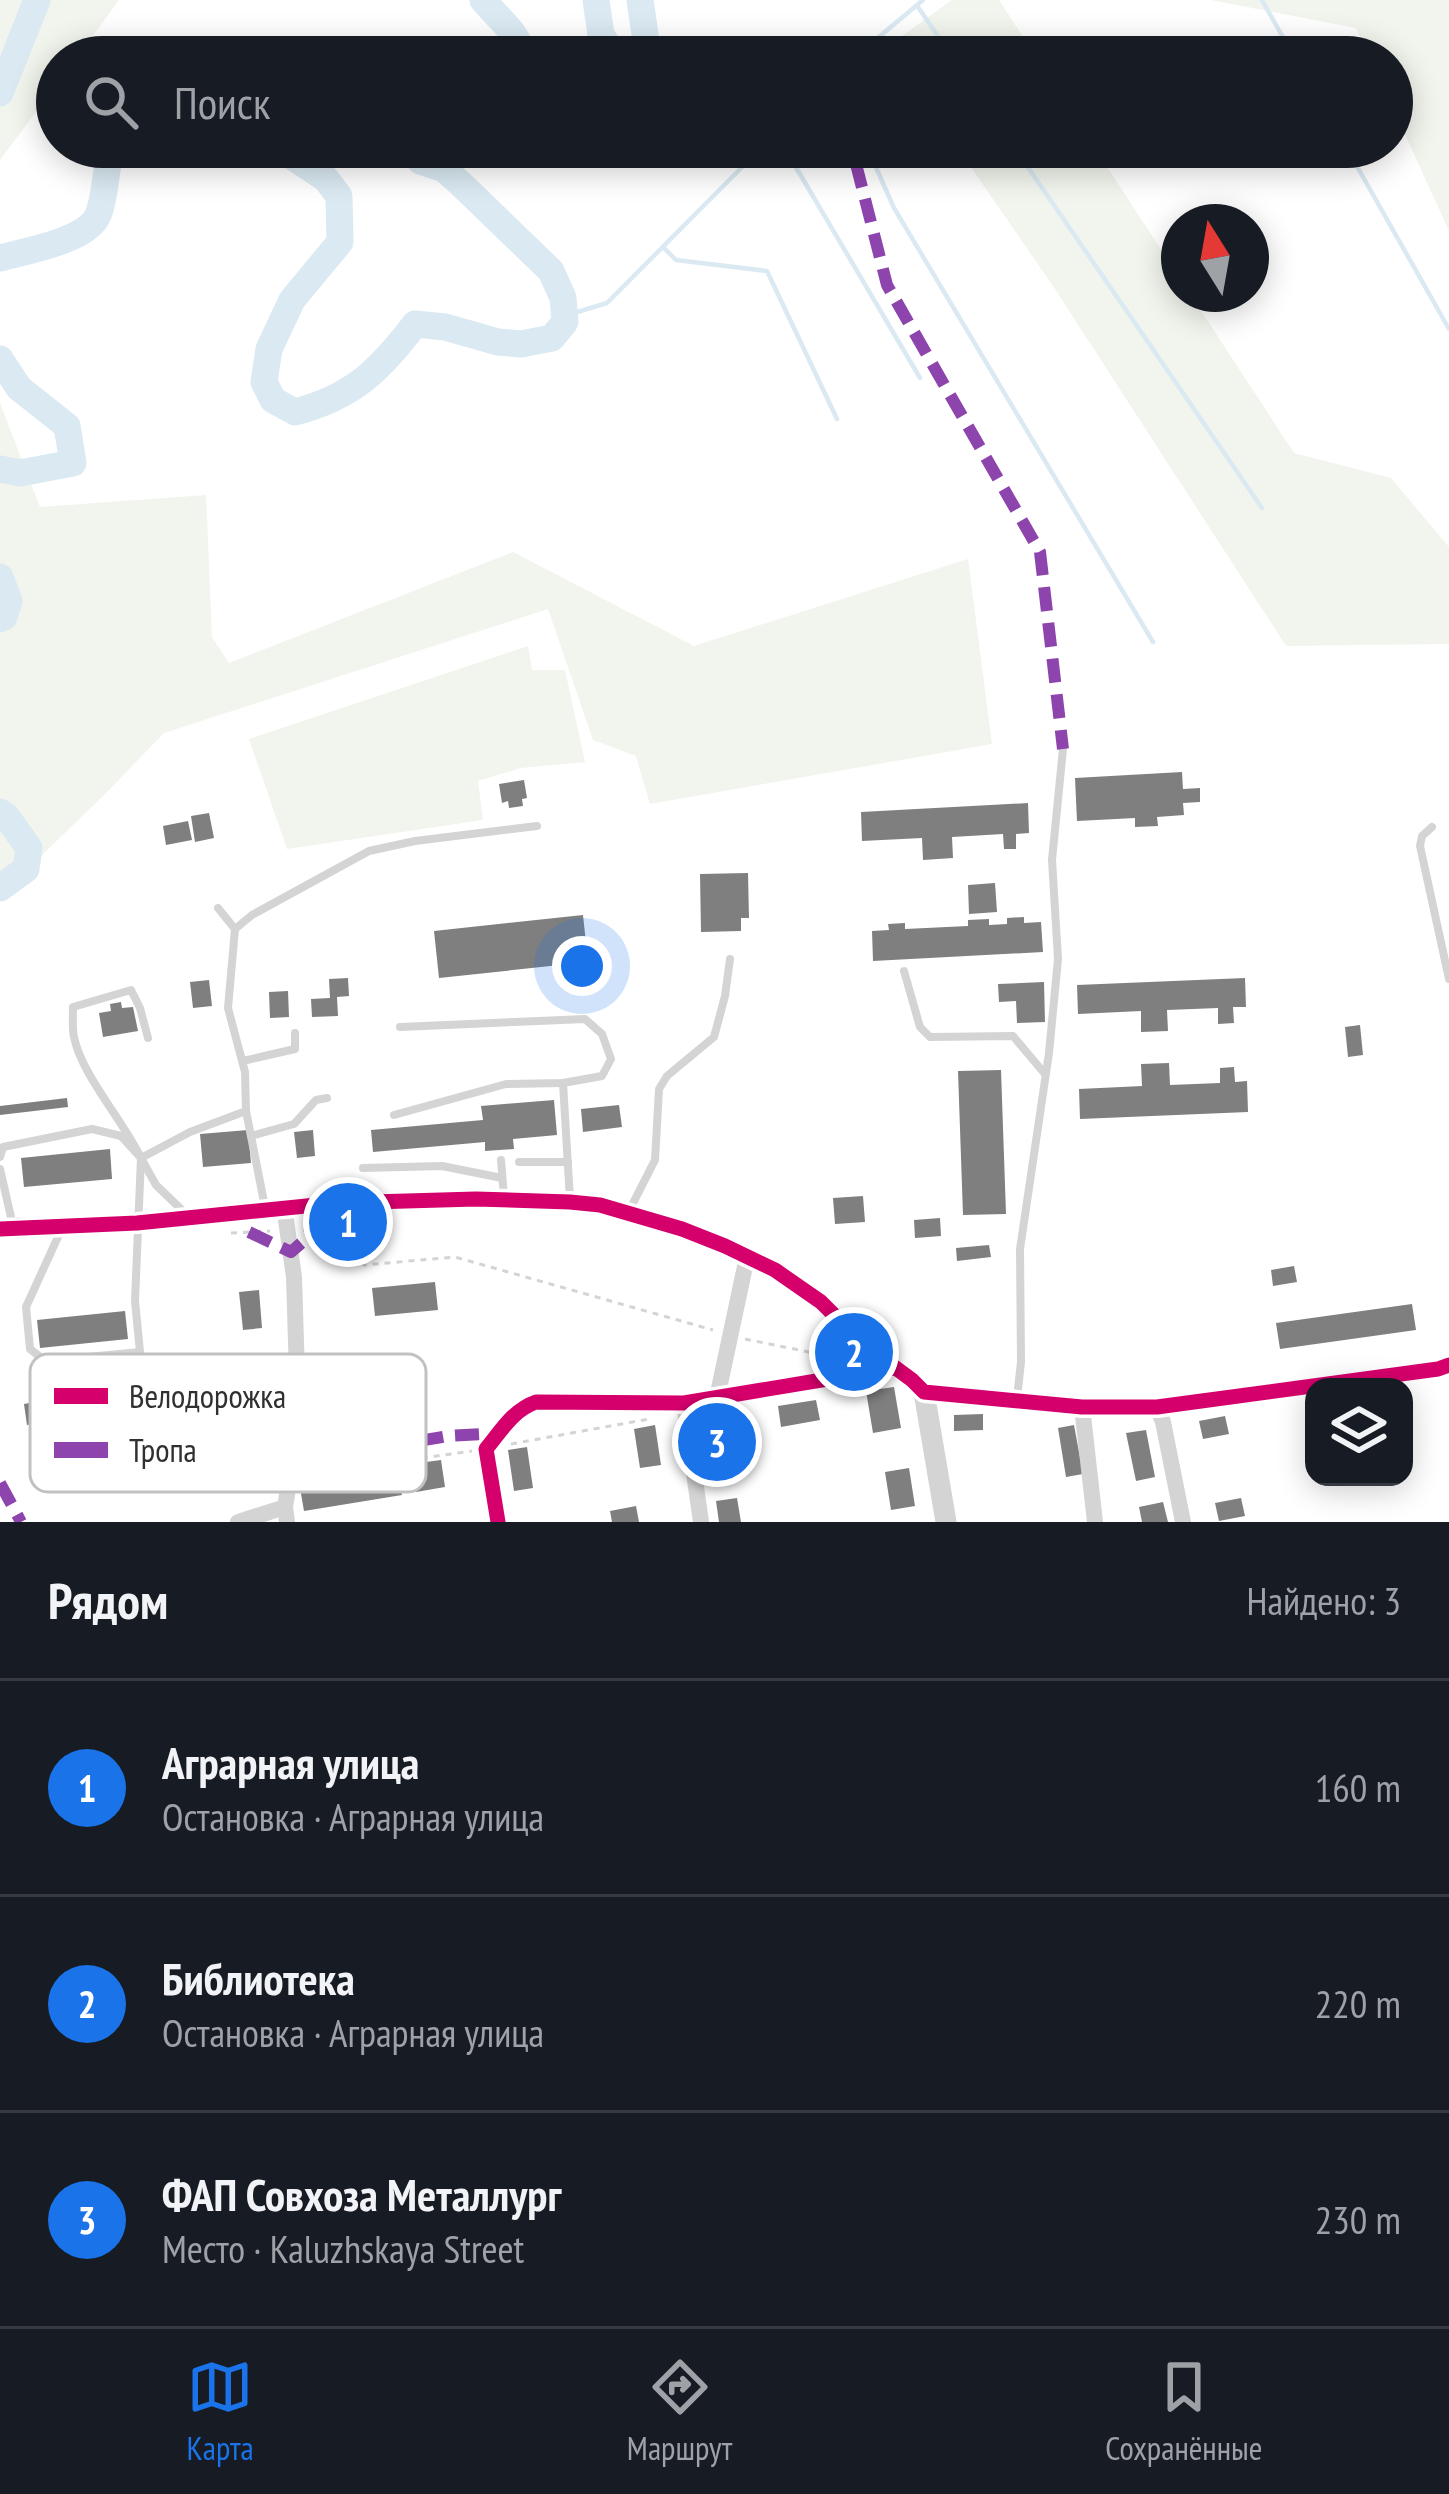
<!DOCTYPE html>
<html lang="ru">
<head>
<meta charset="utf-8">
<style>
  body { margin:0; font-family:"PT Sans Narrow",sans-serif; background:#242831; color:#f1f3f6 }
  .controls { position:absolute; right:36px; bottom:36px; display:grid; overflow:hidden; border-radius:24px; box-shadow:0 6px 30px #0003 }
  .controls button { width:108px; height:108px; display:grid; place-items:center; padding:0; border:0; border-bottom:3px solid #363941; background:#171b24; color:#f1f3f6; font:60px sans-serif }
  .compass { position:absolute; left:1161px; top:204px; width:108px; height:108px; border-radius:50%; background:#171b24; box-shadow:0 6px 30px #0003; rotate:349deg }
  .you { position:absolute; left:582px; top:966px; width:42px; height:42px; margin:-30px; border:9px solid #fff; border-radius:50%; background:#1a73e8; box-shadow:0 0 0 18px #1a73e833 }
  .badge { display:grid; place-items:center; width:78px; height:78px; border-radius:50%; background:#1a73e8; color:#fff; font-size:39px; font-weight:700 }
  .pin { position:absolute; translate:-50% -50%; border:6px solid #fff; box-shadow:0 3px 12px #0006 }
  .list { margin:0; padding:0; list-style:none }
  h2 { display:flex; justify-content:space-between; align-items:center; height:156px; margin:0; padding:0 48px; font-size:51px }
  h2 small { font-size:39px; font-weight:400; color:#9ea1a6 }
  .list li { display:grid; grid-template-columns:78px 1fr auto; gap:36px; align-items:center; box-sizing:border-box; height:216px; padding:0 48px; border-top:3px solid #363941 }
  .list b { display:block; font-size:45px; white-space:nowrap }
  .list p { margin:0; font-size:39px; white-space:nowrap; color:#9ea1a6 }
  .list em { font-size:39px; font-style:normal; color:#9ea1a6 }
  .icon { flex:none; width:66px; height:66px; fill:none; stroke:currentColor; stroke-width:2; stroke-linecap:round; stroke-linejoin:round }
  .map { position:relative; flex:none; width:1449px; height:1522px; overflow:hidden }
  .search { position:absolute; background:#171b24; box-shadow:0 6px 30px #0003; left:36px; right:36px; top:36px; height:132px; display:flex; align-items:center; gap:30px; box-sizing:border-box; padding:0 42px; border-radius:66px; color:#9ea1a6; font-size:45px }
  .sheet { height:804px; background:#171b24 }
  nav { display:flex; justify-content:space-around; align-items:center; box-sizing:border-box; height:168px; border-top:3px solid #363941; background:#171b24; font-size:33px; color:#9ea1a6 }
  nav a { display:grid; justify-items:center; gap:6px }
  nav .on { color:#1a73e8 }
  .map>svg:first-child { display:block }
  .green { fill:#f1f5ed }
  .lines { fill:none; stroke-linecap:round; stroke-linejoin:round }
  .stream { stroke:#dae9f2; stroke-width:4.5 }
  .river { stroke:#dae9f2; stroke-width:27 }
  .building { fill:#7f7f7f }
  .path { stroke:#d4d4d4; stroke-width:3; stroke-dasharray:6 6; stroke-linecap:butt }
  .service { stroke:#d4d4d4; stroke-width:8 }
  .minor { stroke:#d4d4d4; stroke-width:16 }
  .tertiary { stroke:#d4d4d4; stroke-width:21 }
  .quiet { stroke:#8e44ad; stroke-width:12; stroke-dasharray:24 12; stroke-linecap:butt }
  .cycleway-casing { stroke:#fff; stroke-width:22 }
  .cycleway { stroke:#d6006c; stroke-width:15 }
  .key { fill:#fff; stroke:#c1c1c1; stroke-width:3 }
  .key-label { font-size:33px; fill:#303030 }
</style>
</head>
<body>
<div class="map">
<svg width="1449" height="1522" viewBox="0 0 1449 1522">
  <rect width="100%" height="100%" fill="#fff"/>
  <g class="green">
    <path d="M 0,0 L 119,0 L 77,57 L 57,57 L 57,84 L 0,160 Z"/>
    <path d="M 952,0 L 999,0 L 1036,57 L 896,57 L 888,46 Z"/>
    <path d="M 1211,0 L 1449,0 L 1449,231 L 1392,106 L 1392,57 L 1370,57 L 1356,28 Z"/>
    <path d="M 957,147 L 1094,147 L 1179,277 L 1179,294 L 1190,294 L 1294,453 L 1391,478 L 1449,547 L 1449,644 L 1286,646 L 1053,286 Z"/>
    <path d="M 0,403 L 40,507 L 206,495 L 212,637 L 229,663 L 513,552 L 694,646 L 968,559 L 992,744 L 650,804 L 636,756 L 593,740 L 548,609 L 164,733 L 107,792 L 0,896 Z"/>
    <path d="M 528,646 L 532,670 L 565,670 L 585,762 L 521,768 L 478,781 L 483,820 L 287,849 L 249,739 Z"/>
  </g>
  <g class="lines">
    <g class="stream">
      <path d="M 1262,0 L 1294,57"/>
      <path d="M 918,7 L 952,57"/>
      <path d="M 855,57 L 923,0"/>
      <path d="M 784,147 L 920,378"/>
      <path d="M 867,147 L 894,208 L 1153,642"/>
      <path d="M 1014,147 L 1262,508"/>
      <path d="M 1346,147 L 1449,329"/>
      <path d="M 663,247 L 676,260 L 767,271 L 837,419"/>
      <path d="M 564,316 L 607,303 L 762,147"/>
    </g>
    <g class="river">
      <path d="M 483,0 C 498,19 519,32 523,57"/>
      <path d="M 596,0 L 601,35 L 616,57"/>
      <path d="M 639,57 L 647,48 L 640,0"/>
      <path d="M 0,93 L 37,0"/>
      <path d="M 278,147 L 326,179 L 339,196 L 340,242 L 292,300 L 269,349 L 264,382 L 273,400 L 295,412 C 353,397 380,370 415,324 L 445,327 L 498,342 L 521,344 L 552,338 L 565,322 L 563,298 L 551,271 L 462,185 L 444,169 L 420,161 L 409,147"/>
      <path d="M 0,258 C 25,251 87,241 98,215 C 106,196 105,168 112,147"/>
      <path d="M 0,359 L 19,388 L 67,426 L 73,463 L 20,473 L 0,469"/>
      <path d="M 0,577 L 9,601 L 4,617 L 0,619"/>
      <path d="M 0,812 L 6,816 L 29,848 L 26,869 L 0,888"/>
    </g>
  </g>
  <g class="building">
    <path d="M 1182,772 L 1183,789 L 1200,788 L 1200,802 L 1183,803 L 1184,815 L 1157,817 L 1158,826 L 1135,827 L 1135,818 L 1077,821 L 1075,778 Z"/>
    <path d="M 524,780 L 527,798 L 522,799 L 523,806 L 509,808 L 508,801 L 502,803 L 499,784 Z"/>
    <path d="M 1028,803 L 1029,833 L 1016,834 L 1016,849 L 1004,849 L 1003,834 L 952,837 L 953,858 L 923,860 L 922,838 L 862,841 L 861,812 Z"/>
    <path d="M 209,813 L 214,838 L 195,842 L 191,816 Z"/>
    <path d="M 188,821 L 192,840 L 166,845 L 163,826 Z"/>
    <path d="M 748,873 L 749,918 L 741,918 L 741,931 L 701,932 L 700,874 Z"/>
    <path d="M 995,883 L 997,912 L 969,914 L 968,885 Z"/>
    <path d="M 583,915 L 588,962 L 439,978 L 434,931 Z"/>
    <path d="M 1024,917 L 1024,923 L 1041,922 L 1043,952 L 873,961 L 872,931 L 889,930 L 888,924 L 905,923 L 905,929 L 968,926 L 968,920 L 989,919 L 989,925 L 1007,924 L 1007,918 Z"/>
    <path d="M 348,978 L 349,996 L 337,997 L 338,1016 L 312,1017 L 311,999 L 330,998 L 329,979 Z"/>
    <path d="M 1245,978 L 1246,1007 L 1233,1007 L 1234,1023 L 1218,1024 L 1218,1008 L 1167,1010 L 1168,1031 L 1141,1032 L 1141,1011 L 1078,1014 L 1077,985 Z"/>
    <path d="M 209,980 L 212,1006 L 193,1008 L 190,982 Z"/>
    <path d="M 1044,982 L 1045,1022 L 1017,1023 L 1016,1001 L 999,1002 L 998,984 Z"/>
    <path d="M 288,991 L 289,1017 L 270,1018 L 269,992 Z"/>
    <path d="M 121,1002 L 122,1008 L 133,1007 L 138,1031 L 103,1037 L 99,1013 L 111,1011 L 110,1004 Z"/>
    <path d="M 1360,1025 L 1363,1055 L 1348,1057 L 1345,1027 Z"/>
    <path d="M 1169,1063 L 1170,1085 L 1220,1083 L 1220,1068 L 1234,1067 L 1235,1082 L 1247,1081 L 1248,1112 L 1080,1119 L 1079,1089 L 1142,1086 L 1141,1064 Z"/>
    <path d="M 1001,1070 L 1006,1214 L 963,1215 L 958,1071 Z"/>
    <path d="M 67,1098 L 68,1107 L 0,1115 L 0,1106 Z"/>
    <path d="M 554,1100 L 557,1135 L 513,1139 L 514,1149 L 485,1151 L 485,1142 L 373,1152 L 371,1130 L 483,1120 L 481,1106 Z"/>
    <path d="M 619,1105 L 622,1127 L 583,1132 L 581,1109 Z"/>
    <path d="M 248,1130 L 251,1163 L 203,1167 L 200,1134 Z"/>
    <path d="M 313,1130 L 315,1156 L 297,1158 L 294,1132 Z"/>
    <path d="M 110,1149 L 112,1179 L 24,1187 L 21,1158 Z"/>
    <path d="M 863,1196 L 865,1222 L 835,1224 L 833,1198 Z"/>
    <path d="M 940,1218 L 941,1236 L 915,1238 L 914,1220 Z"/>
    <path d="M 989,1245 L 991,1257 L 957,1261 L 956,1248 Z"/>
    <path d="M 1294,1266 L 1297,1282 L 1273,1286 L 1271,1270 Z"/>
    <path d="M 435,1282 L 438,1310 L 375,1316 L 372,1288 Z"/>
    <path d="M 259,1290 L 262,1328 L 243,1330 L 239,1292 Z"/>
    <path d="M 1412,1304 L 1416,1330 L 1280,1349 L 1276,1323 Z"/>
    <path d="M 125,1311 L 128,1339 L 40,1348 L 37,1320 Z"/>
    <path d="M 894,1387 L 901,1428 L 873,1433 L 866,1391 Z"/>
    <path d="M 816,1400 L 820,1420 L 781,1427 L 778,1406 Z"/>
    <path d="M 40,1401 L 41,1406 L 55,1404 L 58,1420 L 27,1425 L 24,1404 Z"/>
    <path d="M 983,1414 L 983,1430 L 954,1431 L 954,1415 Z"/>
    <path d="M 1225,1416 L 1229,1434 L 1203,1439 L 1199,1421 Z"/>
    <path d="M 655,1425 L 661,1465 L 640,1468 L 634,1429 Z"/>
    <path d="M 1074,1425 L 1083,1474 L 1066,1477 L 1058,1428 Z"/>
    <path d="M 724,1428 L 728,1454 L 710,1457 L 706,1431 Z"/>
    <path d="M 1146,1430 L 1155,1477 L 1136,1481 L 1126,1433 Z"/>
    <path d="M 527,1447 L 533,1488 L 514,1491 L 508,1450 Z"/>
    <path d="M 441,1460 L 445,1487 L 416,1492 L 411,1464 Z"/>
    <path d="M 397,1467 L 402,1495 L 304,1511 L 299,1482 Z"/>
    <path d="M 909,1468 L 915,1506 L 891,1510 L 885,1472 Z"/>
    <path d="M 737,1498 L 741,1522 L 719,1522 L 716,1501 Z"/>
    <path d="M 1241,1498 L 1245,1516 L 1219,1521 L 1215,1503 Z"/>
    <path d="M 1163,1502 L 1168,1522 L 1142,1522 L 1139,1507 Z"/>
    <path d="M 636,1506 L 639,1522 L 612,1522 L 610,1511 Z"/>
  </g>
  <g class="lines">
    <g class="path">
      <path d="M 303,1230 L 331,1231 L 364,1265 L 455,1257 L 713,1330"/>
      <path d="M 231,1233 L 270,1231"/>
      <path d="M 745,1339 L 848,1360"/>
      <path d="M 511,1444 L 649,1419"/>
      <path d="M 303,1475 L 472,1451"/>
    </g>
    <g class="service">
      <path d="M 1432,827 L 1422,836 L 1420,846 L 1449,979"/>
      <path d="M 218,908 L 235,929"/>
      <path d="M 904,971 L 920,1027 L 930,1037 L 1013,1036 L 1045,1074"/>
      <path d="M 243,1061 L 295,1049 L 295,1033"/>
      <path d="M 563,1083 L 570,1200"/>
      <path d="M 394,1115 L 506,1084 L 563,1083 L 602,1076 L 611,1059 L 602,1034 L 585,1019 L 400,1027"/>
      <path d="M 251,1136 L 294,1124 L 316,1100 L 327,1098"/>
      <path d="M 0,1157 L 3,1147 L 92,1129 L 121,1136 L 141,1158 L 156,1185 L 184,1212"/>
      <path d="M 141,1158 L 190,1132 L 246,1111"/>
      <path d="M 501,1160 L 504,1197"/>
      <path d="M 519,1162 L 568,1162"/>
      <path d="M 363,1168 L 442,1166 L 502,1178"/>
      <path d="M 0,1169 L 13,1226"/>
      <path d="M 265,1207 L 246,1111 L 245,1072 L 228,1008 L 235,929 L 252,915 L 369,851 L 415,841 L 537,826"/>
      <path d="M 629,1211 L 655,1160 L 659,1089 L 667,1076 L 714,1037 L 725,996 L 730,959"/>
      <path d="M 62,1228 L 26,1307 L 30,1349 L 75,1384"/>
      <path d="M 46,1361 L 140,1352 L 135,1301 L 141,1158 C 124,1122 81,1074 74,1037 C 72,1028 73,1017 73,1007 L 131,990 L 140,1008 L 148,1038"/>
      <path d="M 1017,1398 L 1021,1362 L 1020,1249 L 1049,1053 L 1058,959 L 1052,860 L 1063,749"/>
    </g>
    <g class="minor">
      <path d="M 284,1206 L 294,1277 L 297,1375 L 290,1477 L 285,1507 L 287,1522"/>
      <path d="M 924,1392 L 1082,1407 L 1157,1407 L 1438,1369 L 1449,1365"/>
      <path d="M 717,1398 L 747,1257"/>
      <path d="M 684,1403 L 701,1522"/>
      <path d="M 1082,1407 L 1095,1522"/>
      <path d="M 1157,1407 L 1163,1422 L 1183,1522"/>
      <path d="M 238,1522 L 285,1507"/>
      <path d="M 498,1522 L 486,1449 C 501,1431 513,1410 536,1402 L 684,1403 L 894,1368"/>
    </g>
    <path class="tertiary" d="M 0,1229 L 137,1223 L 336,1203 L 476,1199 L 570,1202 L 600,1205 L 682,1229 L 725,1246 L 775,1270 L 821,1302 L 862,1343 L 912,1380 L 924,1392 L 946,1522"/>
    <g class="quiet">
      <path d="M 856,164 L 887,285 L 1040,552 L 1063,749"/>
      <path d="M 249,1232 L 291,1252 L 315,1231"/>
      <path d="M 296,1385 L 377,1440 L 398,1460"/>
      <path d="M 384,1447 L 448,1436 L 499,1433"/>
      <path d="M 0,1483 L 21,1522"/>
    </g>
    <defs>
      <g id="cycleway">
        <path d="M 0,1229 L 137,1223 L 336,1203 L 476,1199 L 570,1202 L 600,1205 L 682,1229 L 725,1246 L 775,1270 L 821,1302 L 862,1343 L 912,1380 L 924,1392 L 1082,1407 L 1157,1407 L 1438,1369 L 1449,1365"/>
        <path d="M 498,1522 L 486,1449 C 501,1431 513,1410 536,1402 L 684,1403 L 894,1368"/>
      </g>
    </defs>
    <use href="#cycleway" class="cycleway-casing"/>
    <use href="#cycleway" class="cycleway"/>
  </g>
  <rect x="30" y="1354" width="396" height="138" rx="18" class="key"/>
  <rect x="54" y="1388" width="54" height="16" fill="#d6006c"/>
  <rect x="54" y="1442" width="54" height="16" fill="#8e44ad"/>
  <g class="key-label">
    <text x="129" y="1408">Велодорожка</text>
    <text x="129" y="1462">Тропа</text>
  </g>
</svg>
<div class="controls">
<button><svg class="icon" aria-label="layers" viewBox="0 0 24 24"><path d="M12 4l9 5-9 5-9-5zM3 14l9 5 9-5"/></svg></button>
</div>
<svg class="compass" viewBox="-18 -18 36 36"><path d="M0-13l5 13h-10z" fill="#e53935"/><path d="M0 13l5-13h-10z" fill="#9ea1a6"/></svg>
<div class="you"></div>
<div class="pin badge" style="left:348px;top:1222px">1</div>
<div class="pin badge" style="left:854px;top:1352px">2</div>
<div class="pin badge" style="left:717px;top:1442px">3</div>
<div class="search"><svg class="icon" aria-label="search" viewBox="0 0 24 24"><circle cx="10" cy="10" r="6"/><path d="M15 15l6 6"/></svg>Поиск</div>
</div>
<section class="sheet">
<h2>Рядом<small>Найдено: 3</small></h2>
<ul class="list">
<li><span class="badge">1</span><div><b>Аграрная улица</b><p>Остановка · Аграрная улица</p></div><em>160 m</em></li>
<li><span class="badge">2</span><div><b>Библиотека</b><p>Остановка · Аграрная улица</p></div><em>220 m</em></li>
<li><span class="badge">3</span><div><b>ФАП Совхоза Металлург</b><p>Место · Kaluzhskaya Street</p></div><em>230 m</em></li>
</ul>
</section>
<nav>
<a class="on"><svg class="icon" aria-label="map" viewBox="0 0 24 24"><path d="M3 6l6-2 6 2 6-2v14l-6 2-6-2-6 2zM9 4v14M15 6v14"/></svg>Карта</a>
<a><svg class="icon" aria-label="directions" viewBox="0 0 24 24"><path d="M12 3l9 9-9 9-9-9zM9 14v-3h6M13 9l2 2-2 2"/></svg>Маршрут</a>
<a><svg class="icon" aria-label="saved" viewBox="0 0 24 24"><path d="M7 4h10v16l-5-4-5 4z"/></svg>Сохранённые</a>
</nav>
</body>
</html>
